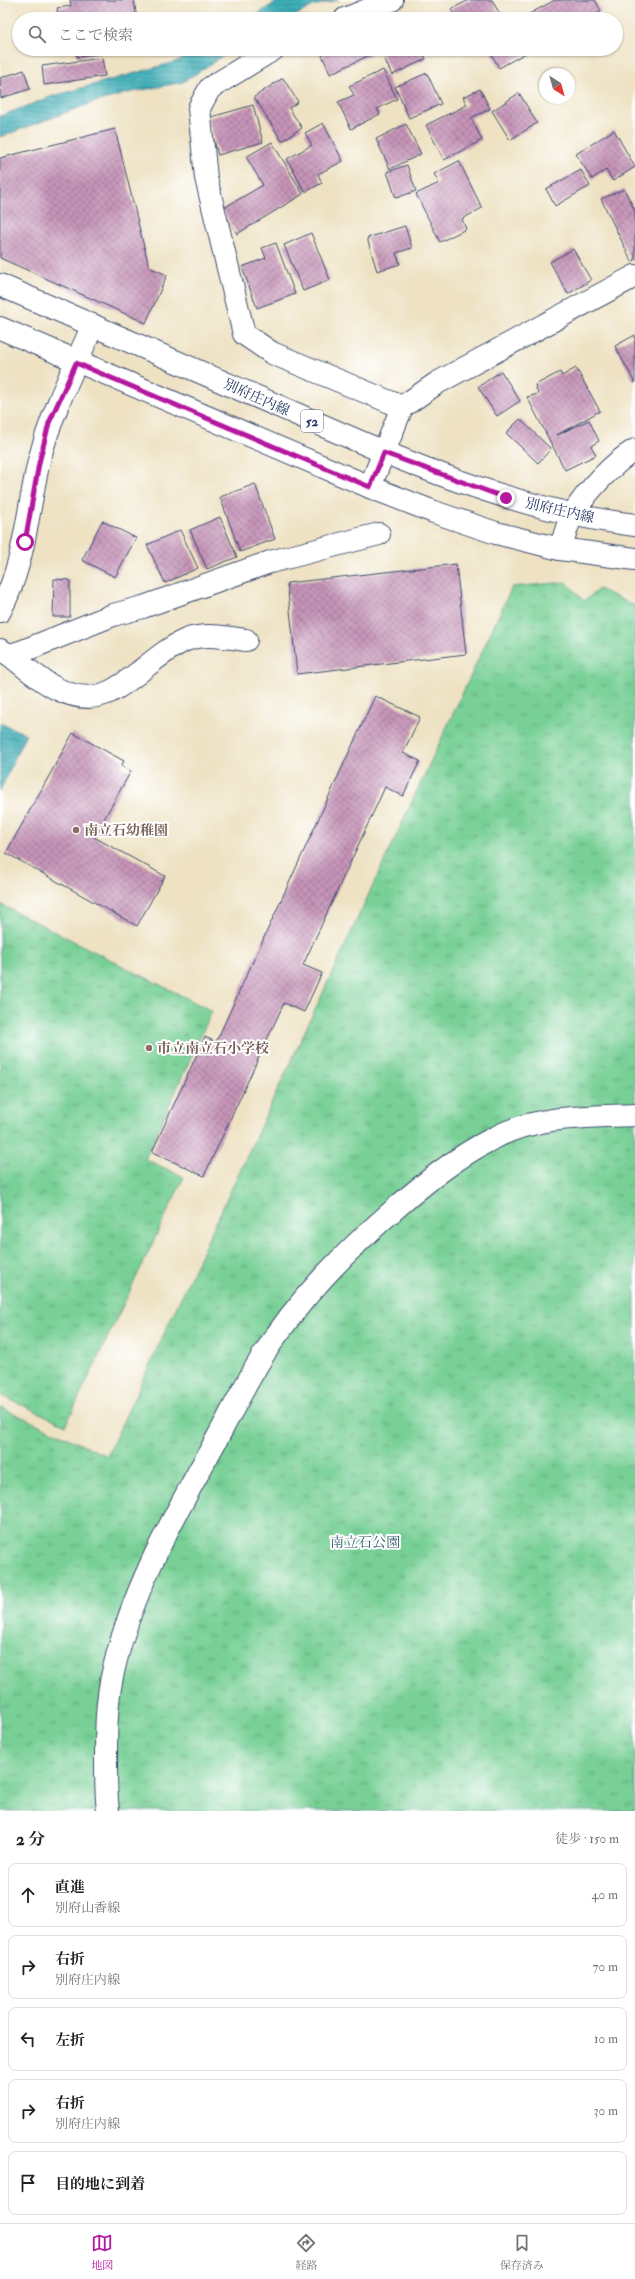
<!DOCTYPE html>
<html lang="ja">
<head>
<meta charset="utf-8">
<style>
  body { margin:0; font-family:"IM FELL Double Pica","Noto Serif JP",serif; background:#f6f6f6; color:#222 }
  .compass { position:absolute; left:539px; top:68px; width:36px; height:36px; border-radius:50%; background:#fff; box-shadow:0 1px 3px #0004; rotate:143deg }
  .stop { position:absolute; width:12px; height:12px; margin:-9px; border:3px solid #b5179e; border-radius:50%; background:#fff }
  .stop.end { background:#b5179e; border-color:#fff; box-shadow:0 1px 4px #0008 }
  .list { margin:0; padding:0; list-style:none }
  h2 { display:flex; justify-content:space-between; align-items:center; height:52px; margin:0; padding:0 16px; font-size:17px }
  h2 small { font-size:13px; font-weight:400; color:#767676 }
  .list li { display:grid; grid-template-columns:26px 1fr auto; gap:12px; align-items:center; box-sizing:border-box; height:64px; margin:0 8px 8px; padding:0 8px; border:1px solid #e0e0e0; border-radius:8px }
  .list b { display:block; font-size:15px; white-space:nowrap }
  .list p { margin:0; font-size:13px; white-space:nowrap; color:#767676 }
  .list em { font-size:13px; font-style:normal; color:#767676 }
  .icon { flex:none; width:22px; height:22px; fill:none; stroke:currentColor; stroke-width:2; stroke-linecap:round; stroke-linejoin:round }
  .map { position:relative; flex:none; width:635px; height:1811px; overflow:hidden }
  .search { position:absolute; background:#fff; box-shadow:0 1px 3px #0004; left:12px; right:12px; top:12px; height:44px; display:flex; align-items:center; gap:10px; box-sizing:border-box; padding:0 14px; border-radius:22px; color:#767676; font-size:15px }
  .sheet { height:412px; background:#fff }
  nav { display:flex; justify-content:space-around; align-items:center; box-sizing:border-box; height:56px; border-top:1px solid #e0e0e0; background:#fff; font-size:11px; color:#767676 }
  nav a { display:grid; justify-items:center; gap:2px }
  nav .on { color:#b5179e }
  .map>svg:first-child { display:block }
  .park { fill:url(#park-tufts); stroke:#4a807a }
  .water { fill:url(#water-rules); stroke:#2c6e8a }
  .building { fill:url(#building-cross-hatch) }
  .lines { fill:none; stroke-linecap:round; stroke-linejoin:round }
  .minor-casing { stroke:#3b4a6d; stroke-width:24 }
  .major-casing { stroke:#3b4a6d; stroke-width:24 }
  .minor { stroke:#fff; stroke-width:22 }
  .major { stroke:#fff; stroke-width:22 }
  .route { stroke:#b5179e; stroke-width:5 }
  .education-dot { fill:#8d6e63; stroke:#fff; stroke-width:1.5 }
  .labels { text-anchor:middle; stroke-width:4; stroke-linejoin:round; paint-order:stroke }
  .shield { fill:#fff; stroke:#5f6d8e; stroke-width:1 }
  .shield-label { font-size:13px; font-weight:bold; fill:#1b2f5e }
  .street-label { font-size:14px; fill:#1b2f5e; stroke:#fff }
  .education-label { font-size:14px; font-weight:bold; fill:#785e54; stroke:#fff; text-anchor:start }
  .park-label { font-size:14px; fill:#375f6f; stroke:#fff }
</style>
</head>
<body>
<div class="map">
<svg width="635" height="1811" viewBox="0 0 635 1811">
  <defs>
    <pattern id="park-tufts" width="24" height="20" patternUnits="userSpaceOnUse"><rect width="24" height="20" fill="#78d096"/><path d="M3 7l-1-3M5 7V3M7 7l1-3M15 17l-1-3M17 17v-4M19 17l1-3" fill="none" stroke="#62a97e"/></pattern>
    <pattern id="water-rules" width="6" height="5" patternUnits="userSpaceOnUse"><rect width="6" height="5" fill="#3daeb6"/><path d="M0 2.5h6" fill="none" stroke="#328e97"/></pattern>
    <pattern id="building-cross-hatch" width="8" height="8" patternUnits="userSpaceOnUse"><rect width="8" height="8" fill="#c694b8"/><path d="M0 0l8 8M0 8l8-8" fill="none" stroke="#a07999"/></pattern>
  </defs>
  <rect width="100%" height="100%" fill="#fff"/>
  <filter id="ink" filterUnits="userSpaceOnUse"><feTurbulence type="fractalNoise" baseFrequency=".025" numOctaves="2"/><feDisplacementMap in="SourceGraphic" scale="8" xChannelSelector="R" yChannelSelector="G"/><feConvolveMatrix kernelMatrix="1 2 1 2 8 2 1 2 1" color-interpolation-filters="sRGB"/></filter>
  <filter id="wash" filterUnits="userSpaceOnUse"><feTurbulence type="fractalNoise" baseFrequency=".012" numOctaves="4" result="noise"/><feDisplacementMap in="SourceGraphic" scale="16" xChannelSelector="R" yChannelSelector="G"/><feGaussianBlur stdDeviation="0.9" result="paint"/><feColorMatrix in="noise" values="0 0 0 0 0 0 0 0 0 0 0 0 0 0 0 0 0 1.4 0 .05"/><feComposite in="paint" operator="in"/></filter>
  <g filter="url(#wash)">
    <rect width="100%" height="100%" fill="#eee2c3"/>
    <g class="park">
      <path d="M 566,582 L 584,601 L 599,589 L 635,606 L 635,1811 L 0,1811 L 0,1407 L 107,1456 L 512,587 Z"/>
      <path d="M 0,904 L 212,1011 L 145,1159 L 184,1177 L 66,1425 L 0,1395 Z"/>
    </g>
    <g class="water">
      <path d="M 279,0 L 339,0 L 313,6 L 289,19 L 250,19 Z"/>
      <path d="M 200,49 L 234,49 L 183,82 L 128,93 L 92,103 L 0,137 L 0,116 L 53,96 L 178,61 Z"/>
      <path d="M 0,723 L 26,734 L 0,791 Z"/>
    </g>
    <g id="blocks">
      <g class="building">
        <path d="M 70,0 L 134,0 L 137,19 L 59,19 L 57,8 L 71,6 Z"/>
        <path d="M 469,0 L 492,0 L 502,18 L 456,19 L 451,9 Z"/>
        <path d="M 555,0 L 595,0 L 601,11 L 587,19 L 520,19 Z"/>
        <path d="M 76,49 L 119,49 L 119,50 L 77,57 Z"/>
        <path d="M 323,49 L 370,49 L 372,54 L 330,74 L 320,50 Z"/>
        <path d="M 380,49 L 421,49 L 426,59 L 392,75 Z"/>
        <path d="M 489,49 L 533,49 L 499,68 Z"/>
        <path d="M 102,58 L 105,76 L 44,85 L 42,66 Z"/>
        <path d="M 24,70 L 30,89 L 1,98 L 0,78 Z"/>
        <path d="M 383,70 L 397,99 L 377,109 L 380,114 L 351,129 L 338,102 L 354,95 L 349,86 Z"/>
        <path d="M 427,73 L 441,104 L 409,118 L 395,87 Z"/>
        <path d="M 283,78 L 298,102 L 289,108 L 302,128 L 282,141 L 254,97 Z"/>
        <path d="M 480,89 L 490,109 L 471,118 L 482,140 L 444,160 L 426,125 L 467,105 L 463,97 Z"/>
        <path d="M 519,93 L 537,123 L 510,140 L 492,111 Z"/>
        <path d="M 253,105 L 263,142 L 218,155 L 208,118 Z"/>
        <path d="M 323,123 L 343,161 L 318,174 L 322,183 L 305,192 L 287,159 L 312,145 L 305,133 Z"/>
        <path d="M 406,124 L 421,154 L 390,169 L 376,139 Z"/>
        <path d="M 115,129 L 149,267 L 167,275 L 146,323 L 0,258 L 0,158 Z"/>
        <path d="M 614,130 L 635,167 L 613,181 L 606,170 L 592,179 L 576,154 Z"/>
        <path d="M 272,142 L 303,194 L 237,234 L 222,209 L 263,185 L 246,157 Z"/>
        <path d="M 459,161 L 482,208 L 462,219 L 466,229 L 440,242 L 416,194 L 439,183 L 434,174 Z"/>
        <path d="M 407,165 L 416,191 L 396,198 L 387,172 Z"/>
        <path d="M 581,170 L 590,186 L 555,206 L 546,189 Z"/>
        <path d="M 624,189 L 635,211 L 635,260 L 632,262 L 601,199 Z"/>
        <path d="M 405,226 L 412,248 L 396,253 L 400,264 L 377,271 L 367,238 Z"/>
        <path d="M 311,233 L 330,280 L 303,291 L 284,245 Z"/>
        <path d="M 276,243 L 295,294 L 257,308 L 242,267 L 266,258 L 262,248 Z"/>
        <path d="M 573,249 L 591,280 L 568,294 L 550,262 Z"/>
        <path d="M 635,335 L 635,383 L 615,346 Z"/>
        <path d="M 576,368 L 600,411 L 557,435 L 589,420 L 599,441 L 591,446 L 596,455 L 565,470 L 527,397 L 538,394 L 535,385 L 560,372 L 562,376 Z"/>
        <path d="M 501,371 L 520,401 L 497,416 L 478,387 Z"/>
        <path d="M 520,419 L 551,449 L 538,463 L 506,433 Z"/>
        <path d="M 255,484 L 275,539 L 240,552 L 220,497 Z"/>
        <path d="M 220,517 L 237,557 L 207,569 L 190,530 Z"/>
        <path d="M 102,521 L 136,538 L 115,577 L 82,560 Z"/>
        <path d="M 180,530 L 198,568 L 165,583 L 147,545 Z"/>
        <path d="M 456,564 L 466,654 L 297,674 L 287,583 Z"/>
        <path d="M 54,579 L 70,580 L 70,617 L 53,617 Z"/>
        <path d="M 375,696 L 420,717 L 403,753 L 420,761 L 403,796 L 385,787 L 303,965 L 322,973 L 304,1012 L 284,1003 L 204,1176 L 152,1152 L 205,1037 L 216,1042 Z"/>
        <path d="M 73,733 L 124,761 L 121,766 L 131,771 L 94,837 L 165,876 L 137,926 L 6,853 Z"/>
      </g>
    </g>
  </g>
  <g filter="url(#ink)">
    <use href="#blocks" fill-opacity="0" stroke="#3b4a6d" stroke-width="1"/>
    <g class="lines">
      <defs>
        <g id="minor">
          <path d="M 345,19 L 392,0"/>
          <path d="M 274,49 L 210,88 L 199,108 L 206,178 L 244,334 L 272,353 L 402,407"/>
          <path d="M 370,487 L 402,407 L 437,383 L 635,276"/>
          <path d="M 560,549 C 564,538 567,524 573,514 C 586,492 614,462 635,450"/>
          <path d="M 0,650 L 10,655 L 23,651 L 113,615 L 143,607 L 270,562 L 379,534"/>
          <path d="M 10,655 C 35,676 71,708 107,693 C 117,689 129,680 138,673 C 153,661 168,648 186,640 C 205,633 226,637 246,640"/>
          <path d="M 108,1811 C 106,1795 106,1779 106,1763 C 106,1731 106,1699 114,1668 C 132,1591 171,1522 209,1453 C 227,1421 243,1388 262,1357 C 298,1299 346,1251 397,1207 C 427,1181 458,1156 494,1138 C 537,1115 588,1117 635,1115"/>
        </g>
        <g id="major">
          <path d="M 0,285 C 95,326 190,368 285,409 C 398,459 512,510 635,525"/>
          <path d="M 0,328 L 370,487 L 434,512 L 496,533 L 560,549 L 635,559"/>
          <path d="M 0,611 C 25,564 27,512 39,461 C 51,414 73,370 93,325"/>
        </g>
      </defs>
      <use href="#minor" class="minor-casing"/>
      <use href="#major" class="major-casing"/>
      <use href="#minor" class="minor"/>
      <use href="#major" class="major"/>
    </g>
  </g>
  <g class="lines" filter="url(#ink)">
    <path class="route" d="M 25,542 L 39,463 L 49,423 L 76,363 L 370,487 L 384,453 L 506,498"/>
  </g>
  <g class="education-dot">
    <circle cx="76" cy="830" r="4"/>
    <circle cx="149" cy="1048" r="4"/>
  </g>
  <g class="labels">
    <rect class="shield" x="301" y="410" width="22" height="22" rx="3"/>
    <g class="shield-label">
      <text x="312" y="426">52</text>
    </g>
    <g class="street-label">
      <text transform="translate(257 397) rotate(24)" y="5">別府庄内線</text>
      <text transform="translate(560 510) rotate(13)" y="5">別府庄内線</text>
    </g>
    <g class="education-label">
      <text x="84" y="835">南立石幼稚園</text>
      <text x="157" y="1053">市立南立石小学校</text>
    </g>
    <g class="park-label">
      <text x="365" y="1547">南立石公園</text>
    </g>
  </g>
</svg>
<svg class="compass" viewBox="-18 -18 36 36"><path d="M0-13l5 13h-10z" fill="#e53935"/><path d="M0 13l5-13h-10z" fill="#767676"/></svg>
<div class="stop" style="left:25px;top:542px"></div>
<div class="stop end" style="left:506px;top:498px"></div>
<div class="search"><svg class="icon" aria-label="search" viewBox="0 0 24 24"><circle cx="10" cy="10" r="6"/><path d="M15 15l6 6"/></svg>ここで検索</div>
</div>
<section class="sheet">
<h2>2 分<small>徒歩 · 150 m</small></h2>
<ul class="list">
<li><svg class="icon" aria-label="ahead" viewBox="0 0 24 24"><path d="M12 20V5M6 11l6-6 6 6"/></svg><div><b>直進</b><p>別府山香線</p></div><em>40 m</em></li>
<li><svg class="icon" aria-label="right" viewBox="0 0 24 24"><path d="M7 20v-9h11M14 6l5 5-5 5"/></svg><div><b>右折</b><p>別府庄内線</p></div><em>70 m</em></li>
<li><svg class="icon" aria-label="left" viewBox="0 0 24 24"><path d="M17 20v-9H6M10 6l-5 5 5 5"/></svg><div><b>左折</b></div><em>10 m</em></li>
<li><svg class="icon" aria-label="right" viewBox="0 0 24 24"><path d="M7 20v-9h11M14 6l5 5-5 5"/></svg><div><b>右折</b><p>別府庄内線</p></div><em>30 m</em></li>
<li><svg class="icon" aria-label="arrive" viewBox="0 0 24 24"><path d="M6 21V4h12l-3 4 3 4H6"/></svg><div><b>目的地に到着</b></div></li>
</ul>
</section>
<nav>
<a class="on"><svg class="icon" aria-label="map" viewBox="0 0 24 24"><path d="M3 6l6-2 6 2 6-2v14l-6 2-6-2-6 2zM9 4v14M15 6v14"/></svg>地図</a>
<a><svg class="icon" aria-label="directions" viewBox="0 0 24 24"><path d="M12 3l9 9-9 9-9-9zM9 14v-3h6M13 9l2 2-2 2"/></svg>経路</a>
<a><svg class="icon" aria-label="saved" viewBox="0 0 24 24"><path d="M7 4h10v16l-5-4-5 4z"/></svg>保存済み</a>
</nav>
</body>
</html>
